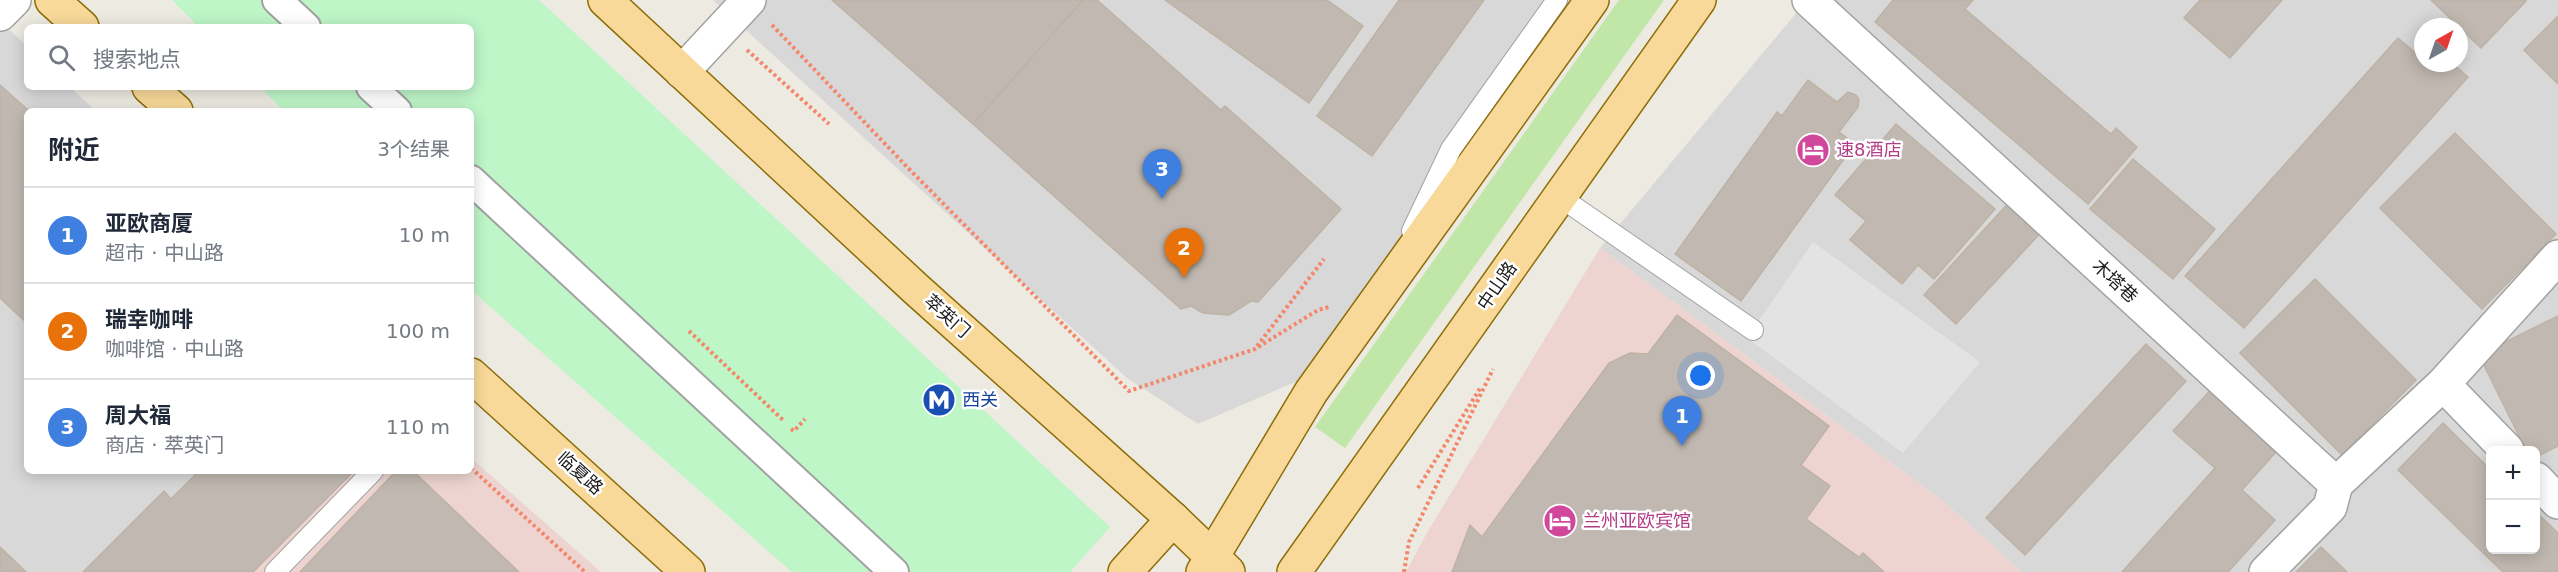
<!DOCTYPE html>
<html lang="zh">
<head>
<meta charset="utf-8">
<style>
  body { margin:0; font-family:"DejaVu Sans","Noto Sans SC",sans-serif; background:#f2f2f3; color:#1f2937 }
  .controls { position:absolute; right:18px; bottom:18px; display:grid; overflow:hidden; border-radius:9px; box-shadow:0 3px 15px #0003 }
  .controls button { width:54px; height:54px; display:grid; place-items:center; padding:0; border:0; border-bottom:2px solid #e0e1e3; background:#fff; color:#1f2937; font:30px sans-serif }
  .compass { position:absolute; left:2414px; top:18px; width:54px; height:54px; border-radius:50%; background:#fff; box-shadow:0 3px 15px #0003; rotate:40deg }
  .you { position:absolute; left:1701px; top:376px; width:21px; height:21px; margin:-15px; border:4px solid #fff; border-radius:50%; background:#1a73e8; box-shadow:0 0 0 9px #1a73e833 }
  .badge { display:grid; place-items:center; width:39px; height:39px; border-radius:50%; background:#0f766e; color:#fff; font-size:20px; font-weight:700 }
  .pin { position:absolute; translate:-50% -50px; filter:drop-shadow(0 2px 3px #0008) }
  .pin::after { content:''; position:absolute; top:32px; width:21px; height:18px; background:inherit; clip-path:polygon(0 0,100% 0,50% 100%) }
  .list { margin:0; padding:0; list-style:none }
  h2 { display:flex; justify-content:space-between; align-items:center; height:78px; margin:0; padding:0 24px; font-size:26px }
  h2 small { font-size:20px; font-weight:400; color:#747a83 }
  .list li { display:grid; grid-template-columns:39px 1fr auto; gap:18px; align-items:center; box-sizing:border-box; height:96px; padding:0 24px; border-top:2px solid #e0e1e3 }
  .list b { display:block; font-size:22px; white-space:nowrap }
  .list p { margin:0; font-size:20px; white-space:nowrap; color:#747a83 }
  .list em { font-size:20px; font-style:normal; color:#747a83 }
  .icon { flex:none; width:33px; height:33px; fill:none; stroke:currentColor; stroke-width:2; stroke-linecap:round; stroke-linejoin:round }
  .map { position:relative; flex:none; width:2558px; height:572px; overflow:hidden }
  .search { position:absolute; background:#fff; box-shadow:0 3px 15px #0003; left:24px; top:24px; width:450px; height:66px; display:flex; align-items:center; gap:15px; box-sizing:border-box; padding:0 21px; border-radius:9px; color:#747a83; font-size:22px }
  .panel { position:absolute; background:#fff; box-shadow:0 3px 15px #0003; left:24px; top:108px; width:450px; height:366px; border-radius:9px }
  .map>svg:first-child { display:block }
  .residential { fill:#d9d8d8; fill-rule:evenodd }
  .commercial { fill:#edd4d0 }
  .grass { fill:#c0e6a8 }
  .park { fill:#bef6c8 }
  .parking { fill:#e3e3e3 }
  .building { fill:#c1b9b1; stroke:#bdb2a4; stroke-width:1.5 }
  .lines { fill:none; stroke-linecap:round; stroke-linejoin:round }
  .service-casing { stroke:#a2a2a2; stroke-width:22 }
  .pedestrian-casing { stroke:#a2a2a2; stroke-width:32 }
  .minor-casing { stroke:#a2a2a2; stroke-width:36 }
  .primary-casing { stroke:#8d6d06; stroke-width:36 }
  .path { stroke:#f4866a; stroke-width:4; stroke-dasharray:3 3; stroke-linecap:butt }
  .service { stroke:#fff; stroke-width:20 }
  .pedestrian { stroke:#fff; stroke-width:28 }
  .minor { stroke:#fff; stroke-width:33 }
  .primary { stroke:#f8d99a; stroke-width:33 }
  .labels { text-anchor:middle; stroke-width:5; stroke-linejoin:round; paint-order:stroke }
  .hotel-label { font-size:18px; fill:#b23c85; stroke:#fff; text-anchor:start }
  .street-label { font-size:18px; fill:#1b1b1b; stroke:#fff }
  .transit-label { font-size:18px; fill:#164399; stroke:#fff; text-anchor:start }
</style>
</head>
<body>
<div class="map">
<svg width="2558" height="572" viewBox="0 0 2558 572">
  <rect width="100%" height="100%" fill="#eceae1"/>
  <g class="residential">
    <path d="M 713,0 L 1588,0 L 1325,369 L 1198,424 L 1127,378 Z"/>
    <path d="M 1807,0 L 2558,0 L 2558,572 L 2022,572 L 1943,501 L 1600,248 ZM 2423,27 L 2459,27 L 2459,63 L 2423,63 ZM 2490,450 L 2536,450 L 2536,550 L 2490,550 Z"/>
    <path d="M 0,21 L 27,46 L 27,87 L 70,87 L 96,111 L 27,111 L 27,471 L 290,471 L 197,572 L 0,572 Z"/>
  </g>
  <g class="commercial">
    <path d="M 1600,248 L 1943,501 L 2022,572 L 1406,572 L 1428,531 Z"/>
    <path d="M 471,458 L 601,572 L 197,572 L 290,471 L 471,471 Z"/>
  </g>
  <path class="grass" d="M 1619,0 L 1664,0 L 1345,448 L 1315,427 Z"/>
  <path class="park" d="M 172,0 L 539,0 L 1110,527 L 1070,572 L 792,572 L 471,290 L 471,111 L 284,111 L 260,87 L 471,87 L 471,27 L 199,27 Z"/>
  <path class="parking" d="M 1813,242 L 1980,362 L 1903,453 L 1747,338 Z"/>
  <g class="building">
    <path d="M 832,0 L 1083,0 L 973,124 Z"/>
    <path d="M 1083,0 L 1097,0 L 1221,110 L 1225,106 L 1341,209 L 1258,302 L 1251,301 L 1229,315 L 1203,313 L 1191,306 L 1181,309 L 973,124 Z"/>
    <path d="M 1165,0 L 1327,0 L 1363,26 L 1309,103 Z"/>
    <path d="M 1399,0 L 1484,0 L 1372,156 L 1317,116 Z"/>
    <path d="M 1893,0 L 1973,0 L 1965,9 L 2111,134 L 2116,128 L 2137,147 L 2088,204 L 1875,22 Z"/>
    <path d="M 2200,0 L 2282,0 L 2230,58 L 2184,18 Z"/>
    <path d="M 2431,0 L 2525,0 L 2526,1 L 2481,48 Z"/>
    <path d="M 2558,16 L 2558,84 L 2524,50 Z"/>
    <path d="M 2398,38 L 2419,56 L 2423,52 L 2423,63 L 2452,63 L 2468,77 L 2244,328 L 2185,276 Z"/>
    <path d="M 1808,80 L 1837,102 L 1848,92 L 1856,95 L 1859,100 L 1858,107 L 1839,132 L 1855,144 L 1741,301 L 1675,254 L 1777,112 L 1782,116 Z"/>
    <path d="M 0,85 L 29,111 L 27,111 L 27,323 L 0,298 Z"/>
    <path d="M 1896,124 L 1995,209 L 1934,279 L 1918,265 L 1902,284 L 1850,240 L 1866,221 L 1835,195 Z"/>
    <path d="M 2455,133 L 2556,234 L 2482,309 L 2380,208 Z"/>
    <path d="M 2133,159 L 2215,229 L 2173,279 L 2090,209 Z"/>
    <path d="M 2014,197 L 2046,227 L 1956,324 L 1924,295 Z"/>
    <path d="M 2315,279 L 2416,380 L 2342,455 L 2240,353 Z"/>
    <path d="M 1677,315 L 1829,426 L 1801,465 L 1830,486 L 1806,519 L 1859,557 L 1863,553 L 1884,572 L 1452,572 L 1470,525 L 1482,537 L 1609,363 L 1630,353 L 1648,354 Z"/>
    <path d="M 2558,316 L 2558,446 L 2536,457 L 2536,450 L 2526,450 L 2479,355 Z"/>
    <path d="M 2146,344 L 2186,381 L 2025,555 L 1986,518 Z"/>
    <path d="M 2217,383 L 2284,443 L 2242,490 L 2275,520 L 2228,572 L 2122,572 L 2215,468 L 2173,431 Z"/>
    <path d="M 2443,423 L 2490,469 L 2490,550 L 2536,550 L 2536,512 L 2558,533 L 2558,572 L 2503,572 L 2398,470 Z"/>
    <path d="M 199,471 L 354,471 L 253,572 L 83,572 L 164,491 L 171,499 Z"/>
    <path d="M 396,471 L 413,471 L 519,572 L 300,572 Z"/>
    <path d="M 0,547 L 26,572 L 0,572 Z"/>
    <path d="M 2321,547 L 2347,572 L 2296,572 Z"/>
  </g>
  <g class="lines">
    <defs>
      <g id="service">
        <path d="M 1560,197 L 1753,330"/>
        <path d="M 1412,231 L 1451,149 L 1557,0"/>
        <path d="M 275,572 L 373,471"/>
      </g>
      <g id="pedestrian">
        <path d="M 277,0 L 306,27"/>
        <path d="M 371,87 L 397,111"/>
        <path d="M 471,180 L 894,572"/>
      </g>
      <g id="minor">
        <path d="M 1809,0 L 2336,484 L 2330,507 L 2266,572"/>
        <path d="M 0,14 L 14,0"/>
        <path d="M 682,72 L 749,0"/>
        <path d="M 2443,384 L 2507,450"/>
        <path d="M 2536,479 L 2558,502"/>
        <path d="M 2336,484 L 2443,384 L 2558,257"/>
      </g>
      <g id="primary">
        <path d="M 52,0 L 82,27"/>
        <path d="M 605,0 L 916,289 L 1173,519 L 1228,572"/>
        <path d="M 149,87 L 176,111"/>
        <path d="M 471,375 L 688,572"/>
        <path d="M 1125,572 L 1173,519"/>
        <path d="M 1203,572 L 1311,392 L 1592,0"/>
        <path d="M 1294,572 L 1699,0"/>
      </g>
    </defs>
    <use href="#service" class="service-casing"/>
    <use href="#pedestrian" class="pedestrian-casing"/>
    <use href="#minor" class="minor-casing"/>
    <use href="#primary" class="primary-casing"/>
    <g class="path">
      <path d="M 772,25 L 909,169 L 1129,391 L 1255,349 L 1318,310 L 1329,307"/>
      <path d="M 747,50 L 829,124"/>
      <path d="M 689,331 L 784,421"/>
      <path d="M 1257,346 L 1324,259"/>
      <path d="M 791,429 L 794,431 L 805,419"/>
      <path d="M 471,468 L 585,572"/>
      <path d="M 1418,488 L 1481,387"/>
      <path d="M 1404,572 L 1409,542 L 1493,369"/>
    </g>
    <use href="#service" class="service"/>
    <use href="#pedestrian" class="pedestrian"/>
    <use href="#minor" class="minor"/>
    <use href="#primary" class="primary"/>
  </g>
  <defs>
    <symbol id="hotel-disc" viewBox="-11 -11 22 22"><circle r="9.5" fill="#d1479c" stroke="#fff"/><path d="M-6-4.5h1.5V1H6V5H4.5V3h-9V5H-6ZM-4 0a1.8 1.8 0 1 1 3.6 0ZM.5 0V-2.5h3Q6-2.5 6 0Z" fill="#fff"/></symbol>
    <symbol id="metro-disc" viewBox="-11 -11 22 22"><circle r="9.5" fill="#1a4fb4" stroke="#fff"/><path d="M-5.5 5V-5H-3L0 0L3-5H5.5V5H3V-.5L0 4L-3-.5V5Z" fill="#fff"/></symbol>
  </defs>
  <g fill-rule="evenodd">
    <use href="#hotel-disc" x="1794" y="131" width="38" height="38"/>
    <use href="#metro-disc" x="920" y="381" width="38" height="38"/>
    <use href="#hotel-disc" x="1541" y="502" width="38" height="38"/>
  </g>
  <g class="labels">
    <g class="hotel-label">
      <text x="1836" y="156">速8酒店</text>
      <text x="1583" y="527">兰州亚欧宾馆</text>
    </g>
    <g class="street-label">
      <text transform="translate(2115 281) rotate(43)" y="6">木塔巷</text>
      <text transform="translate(1497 286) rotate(-55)" y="6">中山路</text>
      <text transform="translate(947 316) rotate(42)" y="6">萃英门</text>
      <text transform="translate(580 473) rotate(42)" y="6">临夏路</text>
    </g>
    <g class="transit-label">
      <text x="962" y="406">西关</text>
    </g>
  </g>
</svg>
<div class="controls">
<button>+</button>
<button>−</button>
</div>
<svg class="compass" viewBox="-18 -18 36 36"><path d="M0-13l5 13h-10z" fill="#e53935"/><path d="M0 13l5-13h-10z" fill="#747a83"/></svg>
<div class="you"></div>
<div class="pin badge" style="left:1682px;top:446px;background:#3f7fe0">1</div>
<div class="pin badge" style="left:1184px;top:278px;background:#e8710a">2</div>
<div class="pin badge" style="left:1162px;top:199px;background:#3f7fe0">3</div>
<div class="search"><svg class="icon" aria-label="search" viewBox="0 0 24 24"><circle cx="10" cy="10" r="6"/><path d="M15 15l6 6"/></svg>搜索地点</div>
<section class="panel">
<h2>附近<small>3个结果</small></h2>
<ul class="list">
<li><span class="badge" style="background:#3f7fe0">1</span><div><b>亚欧商厦</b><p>超市 · 中山路</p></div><em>10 m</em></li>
<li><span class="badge" style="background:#e8710a">2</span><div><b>瑞幸咖啡</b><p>咖啡馆 · 中山路</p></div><em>100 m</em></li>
<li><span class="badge" style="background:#3f7fe0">3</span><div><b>周大福</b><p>商店 · 萃英门</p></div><em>110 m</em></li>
</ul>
</section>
</div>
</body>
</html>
